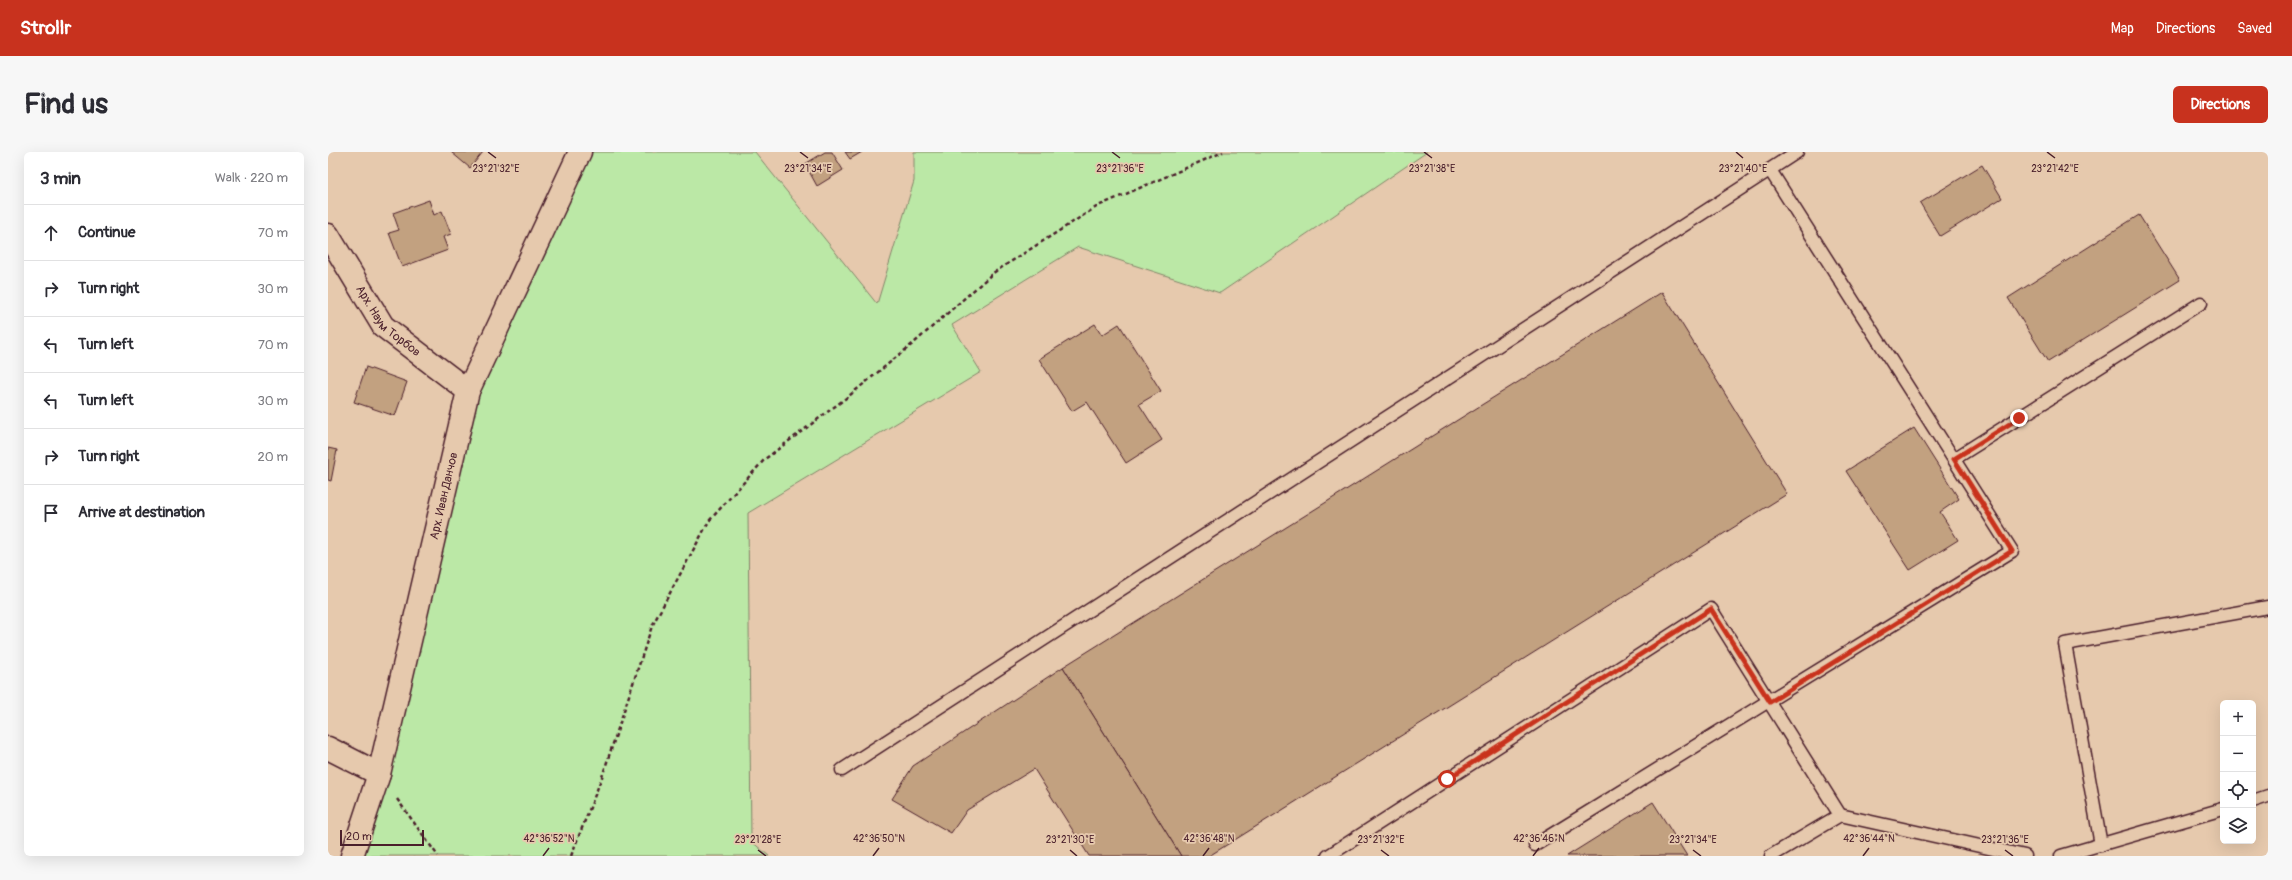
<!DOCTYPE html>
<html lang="en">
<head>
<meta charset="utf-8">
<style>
  body { margin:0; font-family:Pangolin,sans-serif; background:#f7f7f7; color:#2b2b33 }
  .controls { position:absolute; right:12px; bottom:12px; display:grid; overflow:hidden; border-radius:6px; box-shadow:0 4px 16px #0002 }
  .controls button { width:36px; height:36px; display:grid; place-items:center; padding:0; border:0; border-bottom:1px solid #e1e1e2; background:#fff; color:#2b2b33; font:20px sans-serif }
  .scale { position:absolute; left:12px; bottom:10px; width:84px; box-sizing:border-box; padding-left:4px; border:2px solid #4a1f2b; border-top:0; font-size:11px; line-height:14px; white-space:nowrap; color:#4a1f2b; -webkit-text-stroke:3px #e6c9ad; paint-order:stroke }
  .stop { position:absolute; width:12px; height:12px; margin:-9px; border:3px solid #c8321e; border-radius:50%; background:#fff }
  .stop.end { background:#c8321e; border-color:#fff; box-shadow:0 1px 4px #0008 }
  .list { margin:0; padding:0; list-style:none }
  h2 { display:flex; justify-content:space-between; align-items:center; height:52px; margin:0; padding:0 16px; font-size:17px }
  h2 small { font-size:13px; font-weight:400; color:#7c7c81 }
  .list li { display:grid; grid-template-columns:26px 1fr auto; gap:12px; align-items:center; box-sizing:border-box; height:56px; padding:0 16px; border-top:1px solid #e1e1e2 }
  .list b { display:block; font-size:15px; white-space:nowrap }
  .list em { font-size:13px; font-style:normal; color:#7c7c81 }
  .icon { flex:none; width:22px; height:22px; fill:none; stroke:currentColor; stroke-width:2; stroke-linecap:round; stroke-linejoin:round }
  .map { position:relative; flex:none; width:1940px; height:704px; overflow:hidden; border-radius:6px }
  header { display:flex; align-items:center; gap:24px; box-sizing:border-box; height:56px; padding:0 20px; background:#c8321e; color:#fff }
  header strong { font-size:19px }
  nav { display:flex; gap:22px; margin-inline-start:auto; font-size:14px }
  .intro { display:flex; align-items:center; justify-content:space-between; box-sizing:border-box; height:96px; padding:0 24px }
  h1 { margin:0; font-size:28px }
  .button { padding:10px 18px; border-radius:6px; background:#c8321e; color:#fff; font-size:14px; font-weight:700 }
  main { display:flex; gap:24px; padding:0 24px }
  aside { flex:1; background:#fff; border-radius:6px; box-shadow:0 4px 16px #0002 }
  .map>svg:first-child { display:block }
  .green { fill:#bbe8a6; stroke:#828468 }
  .building { fill:#c2a180; stroke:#4a1f2b }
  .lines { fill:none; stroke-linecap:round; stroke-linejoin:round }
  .lane-casing { stroke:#4a1f2b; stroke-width:15 }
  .street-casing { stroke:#4a1f2b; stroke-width:25 }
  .path { stroke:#4a1f2b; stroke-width:2.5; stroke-dasharray:4 3; stroke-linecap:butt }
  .lane { stroke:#e6c9ad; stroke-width:12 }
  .street { stroke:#e6c9ad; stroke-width:22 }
  .route { stroke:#c8321e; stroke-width:5 }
  .ticks { fill:none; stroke:#4a1f2b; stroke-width:1.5 }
  .labels { text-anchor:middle; stroke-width:3.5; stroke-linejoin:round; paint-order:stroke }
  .street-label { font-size:12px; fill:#4a1f2b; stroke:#e6c9ad }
  .ticks-label { font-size:10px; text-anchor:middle; fill:#4a1f2b; stroke:#e6c9ad; stroke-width:3.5; stroke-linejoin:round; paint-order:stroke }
</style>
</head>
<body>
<header>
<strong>Strollr</strong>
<nav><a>Map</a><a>Directions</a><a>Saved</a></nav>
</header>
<div class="intro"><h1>Find us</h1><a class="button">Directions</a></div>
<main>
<aside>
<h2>3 min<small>Walk · 220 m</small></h2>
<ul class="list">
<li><svg class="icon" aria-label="ahead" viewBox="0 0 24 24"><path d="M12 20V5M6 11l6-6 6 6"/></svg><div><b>Continue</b></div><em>70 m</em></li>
<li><svg class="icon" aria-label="right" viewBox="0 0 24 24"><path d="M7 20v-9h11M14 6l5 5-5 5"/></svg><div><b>Turn right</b></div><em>30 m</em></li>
<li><svg class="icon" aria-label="left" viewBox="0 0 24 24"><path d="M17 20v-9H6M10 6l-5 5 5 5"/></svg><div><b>Turn left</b></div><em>70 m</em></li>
<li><svg class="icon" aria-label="left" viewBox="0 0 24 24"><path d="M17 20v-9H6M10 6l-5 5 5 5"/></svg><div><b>Turn left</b></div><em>30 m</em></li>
<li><svg class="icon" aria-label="right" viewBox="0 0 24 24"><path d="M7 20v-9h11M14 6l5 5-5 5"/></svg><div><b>Turn right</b></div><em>20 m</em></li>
<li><svg class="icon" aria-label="arrive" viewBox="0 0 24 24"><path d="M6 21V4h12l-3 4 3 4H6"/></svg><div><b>Arrive at destination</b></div></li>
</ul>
</aside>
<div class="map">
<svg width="1940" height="704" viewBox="0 0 1940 704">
  <rect width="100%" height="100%" fill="#e6c9ad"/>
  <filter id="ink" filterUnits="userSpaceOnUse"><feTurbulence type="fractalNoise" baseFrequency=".025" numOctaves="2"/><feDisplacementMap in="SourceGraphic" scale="8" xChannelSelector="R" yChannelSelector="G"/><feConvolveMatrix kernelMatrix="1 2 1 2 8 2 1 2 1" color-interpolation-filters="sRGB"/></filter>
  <g filter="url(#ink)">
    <path class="green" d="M 252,0 L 427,0 L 549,152 L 586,29 L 586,0 L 1099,0 L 892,141 L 750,95 L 624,173 L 653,220 L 420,361 L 423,689 L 441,704 L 24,704 L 140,239 Z"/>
    <g class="building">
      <path d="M 123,0 L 155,0 L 142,16 Z"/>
      <path d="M 497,0 L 504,0 L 515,18 L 489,34 L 477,12 Z"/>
      <path d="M 517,0 L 534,0 L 522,7 Z"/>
      <path d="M 1654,13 L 1674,46 L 1612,84 L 1592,51 Z"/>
      <path d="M 101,48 L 106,63 L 114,59 L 123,82 L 115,85 L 120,98 L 74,115 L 61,81 L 71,78 L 65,61 Z"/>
      <path d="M 1811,63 L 1852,128 L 1720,210 L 1680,146 Z"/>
      <path d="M 1334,140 L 1459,342 L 881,704 L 853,704 L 735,515 Z"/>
      <path d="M 767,172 L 774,183 L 791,172 L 833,239 L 811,252 L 834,288 L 798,311 L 759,250 L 744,259 L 711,207 Z"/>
      <path d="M 38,215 L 79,230 L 67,264 L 26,250 Z"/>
      <path d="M 1586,276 L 1631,347 L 1612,360 L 1630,388 L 1582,418 L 1518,319 Z"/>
      <path d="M 0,296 L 9,298 L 3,329 L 0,328 Z"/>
      <path d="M 735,515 L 853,704 L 761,704 L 706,617 L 639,658 L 623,681 L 564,647 L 585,614 Z"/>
      <path d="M 1325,650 L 1359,704 L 1239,704 Z"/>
    </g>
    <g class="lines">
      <defs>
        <g id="lane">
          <path d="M 1626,307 L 1873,151"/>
          <path d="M 514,618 L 1469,0"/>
          <path d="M 1925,649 L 1940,644"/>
          <path d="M 1512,663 L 1697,704"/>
          <path d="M 1207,693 L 1684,399 L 1442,18"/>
          <path d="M 1773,693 L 1737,492 L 1940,455"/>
          <path d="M 1000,704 L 1383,457 L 1512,663 L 1443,704"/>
          <path d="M 1733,704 L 1895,657"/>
        </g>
        <g id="street">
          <path id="s1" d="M 0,83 L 55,174 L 140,239"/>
          <path d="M 0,596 L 51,622"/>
          <path id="s2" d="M 24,704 L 51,622 L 140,239 L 252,0"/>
        </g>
      </defs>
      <use href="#lane" class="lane-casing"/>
      <use href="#street" class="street-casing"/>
      <g class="path">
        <path d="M 69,647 L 110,704"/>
        <path d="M 243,704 L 274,625 L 324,474 L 381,369 L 437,307 L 522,243 L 587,190 L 665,121 L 770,54 L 895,0"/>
      </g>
      <use href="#lane" class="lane"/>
      <use href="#street" class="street"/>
    </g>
  </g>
  <g class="lines" filter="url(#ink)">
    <path class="route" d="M 1119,627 L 1383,457 L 1442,550 L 1684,399 L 1626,307 L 1691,266"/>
  </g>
  <path class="ticks" d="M 160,0 L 168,6M 472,0 L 480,6M 784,0 L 792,6M 1096,0 L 1104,6M 1408,0 L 1415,6M 1719,0 L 1727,6M 430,698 L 438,704M 742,698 L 749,704M 1053,698 L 1061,704M 1365,698 L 1373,704M 1677,698 L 1685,704M 215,704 L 221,696M 545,704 L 551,696M 875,704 L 881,696M 1205,704 L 1211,696M 1535,704 L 1541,696"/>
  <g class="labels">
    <g class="street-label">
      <text dy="4" stroke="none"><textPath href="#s1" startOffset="106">Арх. Наум Торбов</textPath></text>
      <text dy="4" stroke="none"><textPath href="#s2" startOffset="372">Арх. Иван Данчов</textPath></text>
    </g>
  </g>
  <g class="ticks-label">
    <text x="168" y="20">23°21'32"E</text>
    <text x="792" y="20">23°21'36"E</text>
    <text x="1415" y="20">23°21'40"E</text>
    <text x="1727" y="20">23°21'42"E</text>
    <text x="480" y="20">23°21'34"E</text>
    <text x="1104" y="20">23°21'38"E</text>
    <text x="221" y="690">42°36'52"N</text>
    <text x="551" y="690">42°36'50"N</text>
    <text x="881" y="690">42°36'48"N</text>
    <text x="1211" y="690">42°36'46"N</text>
    <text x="1541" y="690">42°36'44"N</text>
    <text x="430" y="691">23°21'28"E</text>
    <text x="742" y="691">23°21'30"E</text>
    <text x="1053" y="691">23°21'32"E</text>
    <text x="1365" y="691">23°21'34"E</text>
    <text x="1677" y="691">23°21'36"E</text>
  </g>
</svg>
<div class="controls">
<button>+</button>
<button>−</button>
<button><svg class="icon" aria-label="locate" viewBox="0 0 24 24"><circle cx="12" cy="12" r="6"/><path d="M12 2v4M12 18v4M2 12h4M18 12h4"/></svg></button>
<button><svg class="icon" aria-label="layers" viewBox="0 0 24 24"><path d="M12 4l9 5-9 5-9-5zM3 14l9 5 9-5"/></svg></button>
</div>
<div class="scale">20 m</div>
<div class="stop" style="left:1119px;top:627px"></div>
<div class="stop end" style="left:1691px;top:266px"></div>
</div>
</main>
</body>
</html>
